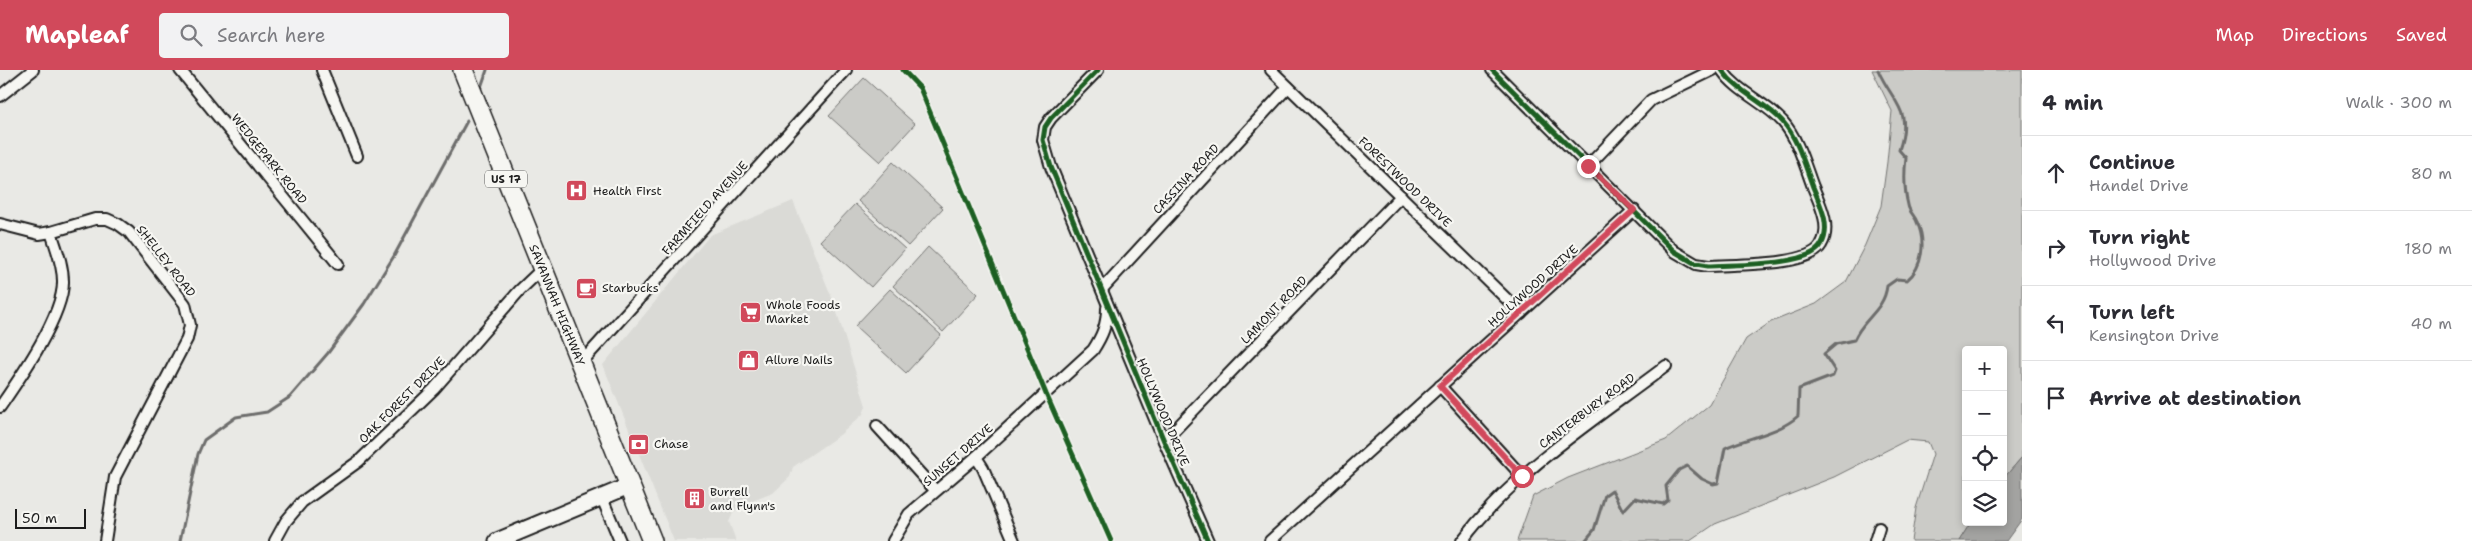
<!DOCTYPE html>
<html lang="en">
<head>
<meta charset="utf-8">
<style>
  body { margin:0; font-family:"Shantell Sans",sans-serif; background:#f2f2f3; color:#2b2b33 }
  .controls { position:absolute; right:15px; bottom:15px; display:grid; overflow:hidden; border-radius:5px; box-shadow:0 2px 8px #0003 }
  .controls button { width:45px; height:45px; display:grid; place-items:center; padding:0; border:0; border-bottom:1px solid #e1e1e2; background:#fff; color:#2b2b33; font:25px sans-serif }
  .scale { position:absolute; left:15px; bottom:12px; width:71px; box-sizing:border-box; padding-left:5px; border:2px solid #1c1c1c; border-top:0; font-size:14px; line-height:18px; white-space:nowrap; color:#1c1c1c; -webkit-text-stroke:4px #f6f6f2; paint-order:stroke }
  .stop { position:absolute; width:15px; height:15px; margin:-11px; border:4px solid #d1495b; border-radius:50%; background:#fff }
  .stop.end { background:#d1495b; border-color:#fff; box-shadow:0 1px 5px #0008 }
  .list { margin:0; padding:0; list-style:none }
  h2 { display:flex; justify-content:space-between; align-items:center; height:65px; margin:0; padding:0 20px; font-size:21px }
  h2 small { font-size:16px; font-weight:400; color:#7c7c81 }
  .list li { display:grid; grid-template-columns:32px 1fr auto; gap:15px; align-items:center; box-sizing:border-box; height:75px; padding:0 20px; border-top:1px solid #e1e1e2 }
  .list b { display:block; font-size:19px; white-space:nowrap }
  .list p { margin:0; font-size:16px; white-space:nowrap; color:#7c7c81 }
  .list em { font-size:16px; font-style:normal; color:#7c7c81 }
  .icon { flex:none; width:28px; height:28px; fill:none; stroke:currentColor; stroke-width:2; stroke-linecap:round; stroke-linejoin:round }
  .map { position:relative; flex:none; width:2022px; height:471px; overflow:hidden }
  header { display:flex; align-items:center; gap:30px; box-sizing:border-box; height:70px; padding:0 25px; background:#d1495b; color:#fff }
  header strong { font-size:24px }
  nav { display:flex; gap:28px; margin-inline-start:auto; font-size:18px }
  .search { width:350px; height:45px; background:#f2f2f3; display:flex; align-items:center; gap:12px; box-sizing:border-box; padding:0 18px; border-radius:5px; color:#7c7c81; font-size:19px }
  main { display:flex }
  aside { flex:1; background:#fff }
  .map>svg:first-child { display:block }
  .built { fill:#dadad6 }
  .green { fill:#cbcbc7; stroke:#747472 }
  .water { fill:#a3a3a1; stroke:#6d6d6c }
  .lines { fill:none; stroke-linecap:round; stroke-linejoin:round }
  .stream { stroke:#6d6d6c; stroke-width:3 }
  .street-casing { stroke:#1c1c1c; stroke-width:14 }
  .secondary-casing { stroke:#1c1c1c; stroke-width:19 }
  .highway-casing { stroke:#1c1c1c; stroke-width:22 }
  .street { stroke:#f6f6f2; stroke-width:10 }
  .secondary { stroke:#f6f6f2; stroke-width:15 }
  .highway { stroke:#f6f6f2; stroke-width:19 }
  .cycleway-casing { stroke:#f6f6f2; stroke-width:8 }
  .cycleway { stroke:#1b5e20; stroke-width:5 }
  .route { stroke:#d1495b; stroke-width:6 }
  .labels { text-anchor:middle; stroke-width:4.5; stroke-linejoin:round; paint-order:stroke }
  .shield { fill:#f6f6f2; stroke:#5d5d5c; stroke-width:1 }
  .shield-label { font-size:11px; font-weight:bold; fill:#1c1c1c }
  .street-label { font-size:12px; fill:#1c1c1c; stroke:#f6f6f2 }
  .poi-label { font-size:12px; fill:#1c1c1c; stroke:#f6f6f2; text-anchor:start }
</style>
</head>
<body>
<header>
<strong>Mapleaf</strong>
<div class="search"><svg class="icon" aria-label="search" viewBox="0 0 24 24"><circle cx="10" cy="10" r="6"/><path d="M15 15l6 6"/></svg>Search here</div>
<nav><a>Map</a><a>Directions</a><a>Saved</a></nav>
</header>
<main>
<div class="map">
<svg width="2022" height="471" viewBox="0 0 2022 471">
  <rect width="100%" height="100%" fill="#e9e9e5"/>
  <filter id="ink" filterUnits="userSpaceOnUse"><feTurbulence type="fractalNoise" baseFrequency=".02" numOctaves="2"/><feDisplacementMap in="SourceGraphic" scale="10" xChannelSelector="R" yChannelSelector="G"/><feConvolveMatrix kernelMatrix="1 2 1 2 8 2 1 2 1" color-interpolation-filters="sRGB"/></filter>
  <g filter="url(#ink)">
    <path class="built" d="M 793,131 L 834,233 L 866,336 L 863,344 L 841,364 L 793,397 L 790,407 L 773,423 L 739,436 L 733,443 L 729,452 L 736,471 L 674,471 L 603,295 L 710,165 Z"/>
    <g class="green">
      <path d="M 1872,0 L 2022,0 L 2022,387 L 2003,409 L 2003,280 L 1966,280 L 1966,452 L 1971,452 L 1959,471 L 1911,471 L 1916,438 L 1933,384 L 1928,372 L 1907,370 L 1834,407 L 1715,454 L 1690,471 L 1517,471 L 1533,426 L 1568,408 L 1666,370 L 1709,335 L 1746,269 L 1771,252 L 1816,234 L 1846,212 L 1865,175 L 1881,136 L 1887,92 L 1892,41 Z"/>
      <path d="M 864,8 L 915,54 L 880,92 L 829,46 Z"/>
      <path d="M 893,92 L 943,138 L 908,176 L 858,131 Z"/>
      <path d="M 855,134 L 905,179 L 871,217 L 820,171 Z"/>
      <path d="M 928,177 L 978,224 L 943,262 L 893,216 Z"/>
      <path d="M 890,219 L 941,265 L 906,303 L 855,256 Z"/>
    </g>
    <path class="water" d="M 2022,387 L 2022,449 L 2006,471 L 1959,471 L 1971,452 L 2003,452 L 2003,409 Z"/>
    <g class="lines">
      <g class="stream">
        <path d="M 479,23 L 487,0"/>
        <path d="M 180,471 L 198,384 L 204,370 L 236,347 L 267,342 L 290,327 L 328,283 L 364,234 L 394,186 L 467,51"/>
        <path d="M 1585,471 L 1594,460 L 1605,425 L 1612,420 L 1623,441 L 1635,428 L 1663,434 L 1668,430 L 1666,416 L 1679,400 L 1687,396 L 1702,409 L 1713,414 L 1718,413 L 1725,378 C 1748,367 1778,364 1798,346 L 1799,319 L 1833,306 L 1835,301 L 1824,284 L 1836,274 L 1854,270 C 1863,248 1884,241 1887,216 L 1897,209 L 1907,210 C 1923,197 1926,171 1917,152 C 1915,146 1909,142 1908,135 C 1904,119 1904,104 1906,88 L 1899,80 C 1913,39 1893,34 1878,0"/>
      </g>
      <defs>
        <g id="street">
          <path d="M 180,0 L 338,194"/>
          <path d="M 322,0 L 357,86"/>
          <path d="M 1098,0 L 1051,48 L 1045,57 L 1043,70 L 1051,97 L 1164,371 L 1208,471"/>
          <path d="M 1271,0 L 1521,243"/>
          <path d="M 1492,0 L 1674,181 L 1696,194 L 1708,196 C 1732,194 1809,197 1821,175 C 1832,157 1820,134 1813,117 C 1805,96 1798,69 1783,52 C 1764,31 1738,23 1722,0"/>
          <path d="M 0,26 L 33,0"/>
          <path d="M 1588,96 L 1651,30 L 1713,0"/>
          <path d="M 0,154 L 39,164 L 51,162 L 95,149 L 107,149 L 118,154 L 129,162 L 185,234 L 190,255 L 187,269 L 115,407 L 105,471"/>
          <path d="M 1102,219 L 1288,17"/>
          <path d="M 581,293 L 846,0"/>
          <path d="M 1440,316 L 1522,406"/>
          <path d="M 0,337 C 20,308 64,245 63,211 C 63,194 56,178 51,162"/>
          <path d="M 877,356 L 935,420"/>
          <path d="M 1164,371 L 1401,126"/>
          <path d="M 976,387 L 983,398 L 1014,471"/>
          <path d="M 602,428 L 620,471"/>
          <path d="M 275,471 L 286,451 L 302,432 L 359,391 L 434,319 L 520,220 L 542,199"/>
          <path d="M 893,471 L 909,444 L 976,387 L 1093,280 C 1102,266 1107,255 1107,238"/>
          <path d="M 1270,471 L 1634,140"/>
          <path d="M 1462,471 C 1516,399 1595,350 1666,296"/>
          <path d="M 1875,471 L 1879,458"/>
        </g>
        <path id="secondary" d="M 497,471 L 631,415"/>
        <path id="highway" d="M 463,0 L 652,471"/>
      </defs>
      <use href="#street" class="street-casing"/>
      <use href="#secondary" class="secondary-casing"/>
      <use href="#highway" class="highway-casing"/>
      <use href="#street" class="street"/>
      <use href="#secondary" class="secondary"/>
      <use href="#highway" class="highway"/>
      <defs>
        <g id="cycleway">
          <path d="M 903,0 L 920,18 L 1046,324 L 1111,471"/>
          <path d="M 1098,0 L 1051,48 L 1045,57 L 1043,70 L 1051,97 L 1164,371 L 1208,471"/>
          <path d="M 1492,0 L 1674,181 L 1696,194 L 1708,196 C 1732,194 1809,197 1821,175 C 1832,157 1820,134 1813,117 C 1805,96 1798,69 1783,52 C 1764,31 1738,23 1722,0"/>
        </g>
      </defs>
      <use href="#cycleway" class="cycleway-casing"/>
      <use href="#cycleway" class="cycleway"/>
    </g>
  </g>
  <g class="lines" filter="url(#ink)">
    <path class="route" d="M 1522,406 L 1440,316 L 1634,140 L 1588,96"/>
  </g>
  <defs>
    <symbol id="hospital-square" viewBox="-11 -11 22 22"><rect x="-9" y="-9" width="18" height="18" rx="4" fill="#d1495b" stroke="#f6f6f2"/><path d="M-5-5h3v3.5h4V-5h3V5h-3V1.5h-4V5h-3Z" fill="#fff"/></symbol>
    <symbol id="cafe-square" viewBox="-11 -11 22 22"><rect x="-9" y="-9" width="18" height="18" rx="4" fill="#d1495b" stroke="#f6f6f2"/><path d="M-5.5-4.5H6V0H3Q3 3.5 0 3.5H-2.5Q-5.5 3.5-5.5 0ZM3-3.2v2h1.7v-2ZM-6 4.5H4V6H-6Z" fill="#fff"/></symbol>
    <symbol id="supermarket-square" viewBox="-11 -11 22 22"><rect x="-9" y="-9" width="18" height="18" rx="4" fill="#d1495b" stroke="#f6f6f2"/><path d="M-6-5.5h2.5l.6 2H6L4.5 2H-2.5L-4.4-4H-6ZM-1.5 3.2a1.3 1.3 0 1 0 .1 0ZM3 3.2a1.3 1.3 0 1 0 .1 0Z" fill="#fff"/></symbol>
    <symbol id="shop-square" viewBox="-11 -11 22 22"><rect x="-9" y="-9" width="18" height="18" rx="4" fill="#d1495b" stroke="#f6f6f2"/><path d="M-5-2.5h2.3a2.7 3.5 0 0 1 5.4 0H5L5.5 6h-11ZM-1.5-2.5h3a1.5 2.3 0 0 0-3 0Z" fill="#fff"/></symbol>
    <symbol id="bank-square" viewBox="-11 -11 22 22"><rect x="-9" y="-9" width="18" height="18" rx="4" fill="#d1495b" stroke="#f6f6f2"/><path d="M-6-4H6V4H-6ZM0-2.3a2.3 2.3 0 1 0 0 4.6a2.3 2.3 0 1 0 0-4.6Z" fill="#fff"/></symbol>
    <symbol id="building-square" viewBox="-11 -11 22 22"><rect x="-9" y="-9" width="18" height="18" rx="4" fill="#d1495b" stroke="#f6f6f2"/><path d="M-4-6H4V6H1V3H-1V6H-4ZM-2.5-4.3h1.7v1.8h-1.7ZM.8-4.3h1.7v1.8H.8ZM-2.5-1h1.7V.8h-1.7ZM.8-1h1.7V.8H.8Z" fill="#fff"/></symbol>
  </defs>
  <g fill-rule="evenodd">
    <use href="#hospital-square" x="564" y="108" width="25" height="25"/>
    <use href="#cafe-square" x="574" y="206" width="25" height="25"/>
    <use href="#supermarket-square" x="738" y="230" width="25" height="25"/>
    <use href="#shop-square" x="736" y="278" width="25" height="25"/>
    <use href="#bank-square" x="626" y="362" width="25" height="25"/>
    <use href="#building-square" x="682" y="416" width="25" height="25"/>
  </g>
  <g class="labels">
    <rect class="shield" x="485" y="100.5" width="42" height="17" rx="4"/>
    <g class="shield-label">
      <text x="506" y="113">US 17</text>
    </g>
    <g class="street-label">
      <text transform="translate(269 89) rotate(51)" y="4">WEDGEPARK ROAD</text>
      <text transform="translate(1186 109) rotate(-47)" y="4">CASSINA ROAD</text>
      <text transform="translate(1405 112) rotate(44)" y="4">FORESTWOOD DRIVE</text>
      <text transform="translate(705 138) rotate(-48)" y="4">FARMFIELD AVENUE</text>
      <text transform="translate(166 191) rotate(52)" y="4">SHELLEY ROAD</text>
      <text transform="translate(1533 216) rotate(-42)" y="4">HOLLYWOOD DRIVE</text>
      <text transform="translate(557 235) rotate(68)" y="4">SAVANNAH HIGHWAY</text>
      <text transform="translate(1274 240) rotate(-46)" y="4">LAMONT ROAD</text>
      <text transform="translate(402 330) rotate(-45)" y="4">OAK FOREST DRIVE</text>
      <text transform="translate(1587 341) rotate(-37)" y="4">CANTERBURY ROAD</text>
      <text transform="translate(1163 342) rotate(67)" y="4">HOLLYWOOD DRIVE</text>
      <text transform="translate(958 385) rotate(-41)" y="4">SUNSET DRIVE</text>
    </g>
    <g class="poi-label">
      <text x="593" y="125">Health First</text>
      <text x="602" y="222">Starbucks</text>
      <text x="766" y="239">Whole Foods<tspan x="766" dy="14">Market</tspan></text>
      <text x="765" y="294">Allure Nails</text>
      <text x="654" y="378">Chase</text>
      <text x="710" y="426">Burrell<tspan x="710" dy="14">and Flynn's</tspan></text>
    </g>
  </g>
</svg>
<div class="controls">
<button>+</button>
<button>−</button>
<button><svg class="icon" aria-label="locate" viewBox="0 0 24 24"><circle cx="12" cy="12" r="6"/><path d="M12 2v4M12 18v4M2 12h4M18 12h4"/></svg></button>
<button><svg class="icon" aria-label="layers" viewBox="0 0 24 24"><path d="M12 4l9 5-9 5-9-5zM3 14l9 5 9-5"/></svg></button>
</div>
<div class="scale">50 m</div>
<div class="stop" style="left:1522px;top:406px"></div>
<div class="stop end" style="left:1588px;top:96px"></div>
</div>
<aside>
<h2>4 min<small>Walk · 300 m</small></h2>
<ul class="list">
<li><svg class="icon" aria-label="ahead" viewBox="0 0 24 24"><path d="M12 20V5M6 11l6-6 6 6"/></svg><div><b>Continue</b><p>Handel Drive</p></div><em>80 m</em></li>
<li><svg class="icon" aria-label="right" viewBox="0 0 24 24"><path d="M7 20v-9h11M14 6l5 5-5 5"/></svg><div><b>Turn right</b><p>Hollywood Drive</p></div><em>180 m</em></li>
<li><svg class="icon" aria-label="left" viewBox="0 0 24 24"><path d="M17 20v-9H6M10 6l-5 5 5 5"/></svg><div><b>Turn left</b><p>Kensington Drive</p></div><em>40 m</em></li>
<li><svg class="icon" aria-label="arrive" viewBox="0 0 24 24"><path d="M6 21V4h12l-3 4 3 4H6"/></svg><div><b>Arrive at destination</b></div></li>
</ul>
</aside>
</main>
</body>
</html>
